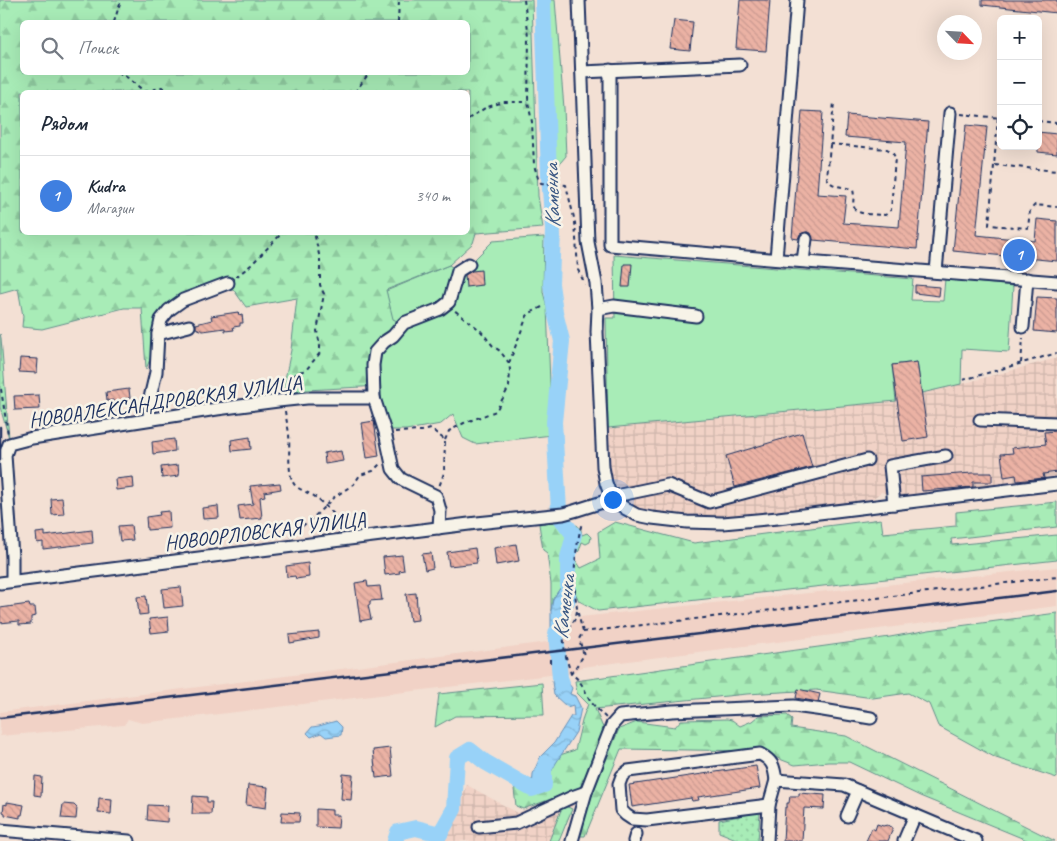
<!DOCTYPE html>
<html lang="ru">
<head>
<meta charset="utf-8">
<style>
  body { margin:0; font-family:Caveat,sans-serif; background:#f6f6f7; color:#1f2937 }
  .controls { position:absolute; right:15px; top:15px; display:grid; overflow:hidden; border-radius:8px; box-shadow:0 5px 20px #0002 }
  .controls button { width:45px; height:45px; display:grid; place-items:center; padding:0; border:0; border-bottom:1px solid #e0e1e3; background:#fff; color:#1f2937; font:25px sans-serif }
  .compass { position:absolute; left:937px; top:15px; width:45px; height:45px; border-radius:50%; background:#fff; box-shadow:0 5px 20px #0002; rotate:115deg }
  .you { position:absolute; left:612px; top:499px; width:18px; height:18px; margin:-12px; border:4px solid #fff; border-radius:50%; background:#1a73e8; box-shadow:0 0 0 8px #1a73e833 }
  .badge { display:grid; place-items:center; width:32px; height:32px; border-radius:50%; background:#0b8043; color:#fff; font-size:16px; font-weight:700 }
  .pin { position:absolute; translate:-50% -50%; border:2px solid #fff; box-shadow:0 1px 5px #0006 }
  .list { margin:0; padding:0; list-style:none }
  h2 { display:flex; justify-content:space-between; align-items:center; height:65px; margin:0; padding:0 20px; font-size:21px }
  h2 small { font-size:16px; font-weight:400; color:#747a83 }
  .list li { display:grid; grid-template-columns:32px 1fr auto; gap:15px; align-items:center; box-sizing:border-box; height:80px; padding:0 20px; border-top:1px solid #e0e1e3 }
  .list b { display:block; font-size:19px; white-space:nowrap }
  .list p { margin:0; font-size:16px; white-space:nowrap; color:#747a83 }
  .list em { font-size:16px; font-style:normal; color:#747a83 }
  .icon { flex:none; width:28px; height:28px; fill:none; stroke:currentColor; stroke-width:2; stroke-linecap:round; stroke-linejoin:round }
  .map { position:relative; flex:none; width:1057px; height:841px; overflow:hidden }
  .search { position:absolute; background:#fff; box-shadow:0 5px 20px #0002; left:20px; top:20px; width:450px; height:55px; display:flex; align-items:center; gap:12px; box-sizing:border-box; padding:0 18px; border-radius:8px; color:#747a83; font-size:19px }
  .panel { position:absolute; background:#fff; box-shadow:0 5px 20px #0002; left:20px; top:90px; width:450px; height:145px; border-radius:8px }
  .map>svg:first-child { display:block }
  .built { fill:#f1d2c6 }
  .industrial { fill:url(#industrial-grid) }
  .green { fill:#a8ecb7; stroke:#628e8a }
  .forest { fill:url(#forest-firs); stroke:#628e8a; fill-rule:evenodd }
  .park { fill:url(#park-dots); stroke:#628e8a }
  .water { fill:url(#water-waves); stroke:#6691ba }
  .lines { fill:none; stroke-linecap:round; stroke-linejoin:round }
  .river { stroke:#98d2f8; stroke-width:16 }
  .building { fill:url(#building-back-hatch); stroke:#1b2f5e }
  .minor-casing { stroke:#1b2f5e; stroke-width:15 }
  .path { stroke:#1b2f5e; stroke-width:2; stroke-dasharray:4 4; stroke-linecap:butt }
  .minor { stroke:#f7f3e8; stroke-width:11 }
  .rail { stroke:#1b2f5e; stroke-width:2.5 }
  .labels { text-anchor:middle; stroke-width:5; stroke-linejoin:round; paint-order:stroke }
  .street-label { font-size:21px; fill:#1b2f5e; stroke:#f7f3e8 }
  .water-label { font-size:22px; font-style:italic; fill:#3a5884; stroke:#f7f3e8 }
</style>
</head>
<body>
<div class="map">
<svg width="1057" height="841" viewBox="0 0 1057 841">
  <defs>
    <pattern id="industrial-grid" width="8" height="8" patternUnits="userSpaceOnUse" patternTransform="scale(1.25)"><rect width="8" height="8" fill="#f1d2c6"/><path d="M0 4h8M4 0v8" fill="none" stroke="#ceb5ac"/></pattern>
    <pattern id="forest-firs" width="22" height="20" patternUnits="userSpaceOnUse" patternTransform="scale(1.25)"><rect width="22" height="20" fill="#a8ecb7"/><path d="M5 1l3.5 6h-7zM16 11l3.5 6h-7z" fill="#90cba0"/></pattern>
    <pattern id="park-dots" width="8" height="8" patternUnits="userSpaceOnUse" patternTransform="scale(1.25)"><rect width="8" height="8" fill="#a8ecb7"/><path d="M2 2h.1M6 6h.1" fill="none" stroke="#90cba0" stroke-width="1.8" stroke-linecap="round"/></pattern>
    <pattern id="water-waves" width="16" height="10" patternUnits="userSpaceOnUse" patternTransform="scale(1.25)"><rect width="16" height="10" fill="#98d2f8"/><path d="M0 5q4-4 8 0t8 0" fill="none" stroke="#82b5d7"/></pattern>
    <pattern id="building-back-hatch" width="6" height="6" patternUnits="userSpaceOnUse" patternTransform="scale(1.25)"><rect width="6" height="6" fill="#ebb2a4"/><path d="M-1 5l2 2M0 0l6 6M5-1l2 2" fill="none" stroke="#c99990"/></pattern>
  </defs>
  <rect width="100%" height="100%" fill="#f3e0d4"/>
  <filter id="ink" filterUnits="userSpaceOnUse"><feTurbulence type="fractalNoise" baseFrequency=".02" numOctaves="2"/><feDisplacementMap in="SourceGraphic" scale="10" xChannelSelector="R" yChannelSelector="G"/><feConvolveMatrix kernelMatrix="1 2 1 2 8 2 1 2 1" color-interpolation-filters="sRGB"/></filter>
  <g filter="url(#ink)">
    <path class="built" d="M 1057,567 L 1057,606 L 582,667 L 571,674 L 550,675 L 142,723 L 128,719 L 124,725 L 0,736 L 0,712 L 365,666 L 548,642 L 580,617 Z"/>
    <g class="industrial">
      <path d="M 1057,358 L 1057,476 L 968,492 L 901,498 L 881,492 L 866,504 L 736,516 L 695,515 L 657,512 L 630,506 L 620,495 L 612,478 L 608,455 L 608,428 L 896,401 L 892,365 L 917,362 L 922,393 L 961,384 Z"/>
      <path d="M 467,785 L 518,813 L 570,791 L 574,802 L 559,841 L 436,841 L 446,836 Z"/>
    </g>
    <g class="green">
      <path d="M 543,0 L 555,0 L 564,108 L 566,156 L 549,176 Z"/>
      <path d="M 544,237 L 543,292 L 547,307 L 552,435 L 475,444 L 463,438 L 453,414 L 441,424 L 406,430 L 389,430 L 382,410 L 379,359 L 392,319 L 386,291 L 449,265 L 461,273 L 493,241 Z"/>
      <path d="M 614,255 L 913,279 L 911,300 L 943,301 L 945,279 L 1013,286 L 1009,352 L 962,349 L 961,384 L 922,393 L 917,362 L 892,365 L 896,401 L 608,428 L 606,318 L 615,318 Z"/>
    </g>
    <g class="forest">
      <path d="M 0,0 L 532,0 L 538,196 L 543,228 L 476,233 L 473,243 L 449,265 L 386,290 L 393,319 L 409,327 L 391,341 L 379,359 L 380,386 L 306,390 L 282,394 L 291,350 L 297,298 L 246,307 L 233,289 L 174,301 L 146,369 L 142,308 L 124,308 L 42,329 L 22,327 L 23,316 L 18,288 L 0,293 ZM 22,22 L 468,22 L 468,72 L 22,72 ZM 22,92 L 468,92 L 468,232 L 22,232 Z"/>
      <path d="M 0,334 L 1,338 L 9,438 L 0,407 Z"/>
      <path d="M 1057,502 L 1057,527 L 951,539 L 952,545 L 1057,535 L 1057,560 L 598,611 L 579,601 L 574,590 L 572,581 L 567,578 L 553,599 L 551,611 L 551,584 L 547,553 L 543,550 L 539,524 C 550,522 558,520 566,528 L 577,525 L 581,530 L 582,535 L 587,533 L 591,537 L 590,542 L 586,544 L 582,542 L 579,551 L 573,556 L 581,568 L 600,559 L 598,532 L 615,522 L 694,543 L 881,519 L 883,533 L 956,526 L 956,512 Z"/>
      <path d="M 1057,613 L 1057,778 L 996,758 L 938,726 L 929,704 L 908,693 L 873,698 L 816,690 L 747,694 L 595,709 L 604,730 L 602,742 L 582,788 L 523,809 L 516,806 L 514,789 L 539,776 L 554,757 L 575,750 L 583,717 L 588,704 L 577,693 L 575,681 L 890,637 L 929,630 Z"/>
      <path d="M 542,683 L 544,715 L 455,716 L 435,727 L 439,694 Z"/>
      <path d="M 787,715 L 792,719 L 791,728 L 846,736 L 1055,841 L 1029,841 L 920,796 L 849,762 L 828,762 L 795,765 L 759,751 L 621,749 L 585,836 L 580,836 L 577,831 L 619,729 L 637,722 L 675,727 L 681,720 L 727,719 L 732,720 L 740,726 L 752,721 L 758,716 Z"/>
      <path d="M 563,805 L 572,809 L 559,841 L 549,841 Z"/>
    </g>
    <path class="park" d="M 760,812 L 758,841 L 741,841 L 719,832 L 719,820 Z"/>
    <g class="water">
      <path d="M 567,578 L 572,587 L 565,622 L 562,638 L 561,653 L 557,655 L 555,644 L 551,641 L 551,611 L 553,599 Z"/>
      <path d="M 555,660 L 562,661 L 566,667 C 561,676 567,681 572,688 L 570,694 L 575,696 L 581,708 L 576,732 L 556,763 L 544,785 L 532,789 L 533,774 L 540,757 L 554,743 L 571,716 L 574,716 L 573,705 L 567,707 L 554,695 L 552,682 L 555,672 L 553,665 Z"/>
      <path d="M 336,721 L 342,727 L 341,735 L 326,737 L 321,733 L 311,737 L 307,733 L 312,727 L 319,726 Z"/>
    </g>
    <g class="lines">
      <g class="river">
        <path d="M 543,0 L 549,176 L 553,230 L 551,284 L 555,312 L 562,341 L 554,422 L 559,511"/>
        <path d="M 560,517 L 574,535 L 568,557 L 568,599 L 567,601"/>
        <path d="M 556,633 L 560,678 L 562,683"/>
        <path d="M 395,841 L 398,832 L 416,828 L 440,834 L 454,809 L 457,758 L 470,750 L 485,762 L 532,789 L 544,785 L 544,769 L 547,763"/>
      </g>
    </g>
    <g class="building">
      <path d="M 740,0 L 770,0 L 766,51 L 736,49 Z"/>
      <path d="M 982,0 L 1057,0 L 1057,13 L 982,5 Z"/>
      <path d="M 674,20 L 693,22 L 690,51 L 670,49 Z"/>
      <path d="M 802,111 L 823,112 L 817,194 L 846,196 L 843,223 L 899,227 L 906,142 L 845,137 L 847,115 L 928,122 L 917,249 L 813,240 L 811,233 L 807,232 L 800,234 L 798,239 L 792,238 Z"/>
      <path d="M 966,125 L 987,127 L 976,235 L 1035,241 L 1037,219 L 1057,221 L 1057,261 L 953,251 Z"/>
      <path d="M 1038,132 L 1057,134 L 1057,154 L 1038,152 Z"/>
      <path d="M 624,264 L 632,264 L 630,287 L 622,287 Z"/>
      <path d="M 481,270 L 482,285 L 466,287 L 465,275 L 472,271 Z"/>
      <path d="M 915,285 L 940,287 L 939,296 L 915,293 Z"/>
      <path d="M 1037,297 L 1057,298 L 1057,333 L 1034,331 Z"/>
      <path d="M 238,312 L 239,315 L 242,314 L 243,323 L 240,323 L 240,326 L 233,327 L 234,330 L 225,331 L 225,328 L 203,331 L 196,328 L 196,324 L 212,320 L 211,316 Z"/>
      <path d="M 20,358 L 38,359 L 37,373 L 19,372 Z"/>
      <path d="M 917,362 L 928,437 L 903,441 L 892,365 Z"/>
      <path d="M 129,389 L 130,398 L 123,399 L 123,402 L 113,403 L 113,400 L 107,401 L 106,392 Z"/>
      <path d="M 39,395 L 40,409 L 15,410 L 14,396 Z"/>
      <path d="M 374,421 L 379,456 L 367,458 L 362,423 Z"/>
      <path d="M 1057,431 L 1057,472 L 1043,474 L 1044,478 L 1017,481 L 1016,475 L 1004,477 L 1001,454 L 1013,453 L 1012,448 L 1046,444 L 1044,432 Z"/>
      <path d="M 802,433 L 812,467 L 735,487 L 726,456 Z"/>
      <path d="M 250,437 L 251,449 L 232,451 L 231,440 Z"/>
      <path d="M 174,439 L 175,451 L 153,454 L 152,442 Z"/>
      <path d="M 335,451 L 335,452 L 341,451 L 343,461 L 325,464 L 324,453 Z"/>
      <path d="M 178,465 L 179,476 L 162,478 L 161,467 Z"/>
      <path d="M 972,473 L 992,473 L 992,482 L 973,482 L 973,487 L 922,491 L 921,477 Z"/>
      <path d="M 133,477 L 134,488 L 116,490 L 115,479 Z"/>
      <path d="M 280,483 L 281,489 L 264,492 L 265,496 L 260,497 L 262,518 L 240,520 L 238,506 L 253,504 L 250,486 Z"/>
      <path d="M 62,498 L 64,514 L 52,515 L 51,499 Z"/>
      <path d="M 218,506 L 219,518 L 203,519 L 202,508 Z"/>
      <path d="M 169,511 L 170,528 L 147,530 L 146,517 L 160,515 L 159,512 Z"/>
      <path d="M 131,525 L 133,540 L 120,541 L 118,526 Z"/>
      <path d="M 92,530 L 93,543 L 43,549 L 43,542 L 37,543 L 36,533 L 45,532 L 45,536 Z"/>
      <path d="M 516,544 L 519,561 L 496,565 L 494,548 Z"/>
      <path d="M 475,548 L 477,563 L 449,566 L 447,552 Z"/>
      <path d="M 431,553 L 433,568 L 425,570 L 422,554 Z"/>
      <path d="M 402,555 L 404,570 L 399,571 L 400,573 L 385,575 L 383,557 Z"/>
      <path d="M 308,563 L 309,577 L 296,579 L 295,576 L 287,577 L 286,566 Z"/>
      <path d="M 367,581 L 368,587 L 380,586 L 382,600 L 370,601 L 370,605 L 368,605 L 371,619 L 360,621 L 355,583 Z"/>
      <path d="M 181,587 L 183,606 L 164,608 L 162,589 Z"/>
      <path d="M 416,593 L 418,620 L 410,621 L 406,594 Z"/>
      <path d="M 146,596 L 148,614 L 139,615 L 137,597 Z"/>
      <path d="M 29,604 L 30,607 L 35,607 L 36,616 L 31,617 L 31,624 L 19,625 L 19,621 L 0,623 L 0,608 Z"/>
      <path d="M 168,617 L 169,631 L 151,633 L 149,619 Z"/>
      <path d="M 319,632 L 319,638 L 290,643 L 289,635 Z"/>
      <path d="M 798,689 L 820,694 L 818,702 L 796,698 Z"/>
      <path d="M 390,748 L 393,776 L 376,778 L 373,750 Z"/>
      <path d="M 756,766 L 760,788 L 698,797 L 699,800 L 692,801 L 691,798 L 632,807 L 629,785 Z"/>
      <path d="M 343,774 L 353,775 L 351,800 L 341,799 Z"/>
      <path d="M 35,776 L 42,777 L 41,796 L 34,795 Z"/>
      <path d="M 248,785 L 268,787 L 266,808 L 246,805 Z"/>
      <path d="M 799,793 L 825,795 L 824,809 L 804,808 L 802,841 L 783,841 L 785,807 L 787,807 L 787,803 L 789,803 L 790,796 L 799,796 Z"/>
      <path d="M 193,796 L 207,797 L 207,802 L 212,802 L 211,814 L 192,814 Z"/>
      <path d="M 99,798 L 112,799 L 111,814 L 98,813 Z"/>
      <path d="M 7,802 L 24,805 L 22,815 L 20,815 L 20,818 L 5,815 L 5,813 L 3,812 L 4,804 L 7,805 Z"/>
      <path d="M 63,804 L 74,805 L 77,808 L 76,819 L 61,818 Z"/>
      <path d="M 148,805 L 168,806 L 167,822 L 147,820 Z"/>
      <path d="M 316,809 L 332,810 L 332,815 L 339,815 L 338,828 L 316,827 Z"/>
      <path d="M 282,812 L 300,813 L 299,822 L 281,822 Z"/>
      <path d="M 877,824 L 883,826 L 887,825 L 892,827 L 892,831 L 888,841 L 866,841 L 872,828 L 875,830 Z"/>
    </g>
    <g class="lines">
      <defs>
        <g id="minor">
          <path d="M 579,0 L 588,242 L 596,283 L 598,309 L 597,332 L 603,467 L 606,483 L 612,499 L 626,509 L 637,515 L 652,518 L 687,522 L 723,523 L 778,518 L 1057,484"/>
          <path d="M 610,70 L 610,245 L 769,259 L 1057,282"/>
          <path d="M 582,72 L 740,65"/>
          <path d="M 776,259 L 797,0"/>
          <path d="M 803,261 L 806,239"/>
          <path d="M 936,272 L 950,113"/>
          <path d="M 598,309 L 614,306 L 696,316"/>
          <path d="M 1023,327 L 1027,279"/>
          <path d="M 158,334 L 189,326"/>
          <path d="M 374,398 L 373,365 L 375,352 L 384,342 L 393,336 L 404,323 L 440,309 L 449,302 L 458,271 L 469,264"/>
          <path d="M 149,419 L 150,398 L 156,372 L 158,334 L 161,320 L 169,310 L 183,300 L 228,283"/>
          <path d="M 980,420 L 1057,423"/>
          <path d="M 894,504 L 890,466 L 946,456"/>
          <path d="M 12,581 L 12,557 L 5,455 L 9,444 L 32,438 L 217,409 L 278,401 L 307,398 L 374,398 L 385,432 L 393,469 L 401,479 L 436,496 L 440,510 L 439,528"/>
          <path d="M 0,583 L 477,523 L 563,514 L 574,511 L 612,499 L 620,495 L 668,485 L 709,502 L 867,460"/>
          <path d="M 769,805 L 647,820 L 632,819 L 626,815 L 621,810 L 619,784 L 622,776 L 628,771 L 760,754 C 773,761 774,766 776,780"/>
          <path d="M 847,816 L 858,791"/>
          <path d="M 479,827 L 516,823 L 572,797 L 586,792"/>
          <path d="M 0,830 L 129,841"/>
          <path d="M 572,841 L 586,792 L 612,725 L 620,716 L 672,711 L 794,706 L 823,710 L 871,718"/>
          <path d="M 634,841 L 636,834"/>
          <path d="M 767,841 L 769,805 L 776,780 L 844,785 L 976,841"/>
          <path d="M 904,841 L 915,815"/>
        </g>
      </defs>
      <use href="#minor" class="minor-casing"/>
      <g class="path">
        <path d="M 524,0 L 529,37 L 528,102 L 532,122 L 534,165 L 538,178 L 541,183 L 566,185 L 575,222 L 578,270 L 585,284"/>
        <path d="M 114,22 L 121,0"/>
        <path d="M 398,22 L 399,0"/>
        <path d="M 118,72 L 128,78 L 145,92"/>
        <path d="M 145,92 L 162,87 L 171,92"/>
        <path d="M 355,92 L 370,72"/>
        <path d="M 961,114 L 1001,118"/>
        <path d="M 998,118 L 989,225 L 1028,228 L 1030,210 L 1035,205 L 1057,207"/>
        <path d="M 468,119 L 485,108 L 503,102 L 528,102"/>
        <path d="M 1038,121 L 1057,123"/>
        <path d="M 830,144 L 887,149 L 892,152 L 895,157 L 891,210 L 888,213 L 885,215 C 877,214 856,216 854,207 C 852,201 855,196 853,190 C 843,185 833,189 827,178 L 834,102"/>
        <path d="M 995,165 L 1057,171"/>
        <path d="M 236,277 L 251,265 L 283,232"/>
        <path d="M 509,363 L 527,316 L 530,313 L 546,305"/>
        <path d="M 1021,363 L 1023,338"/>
        <path d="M 963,380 L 1057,353"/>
        <path d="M 1,389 L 8,434"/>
        <path d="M 286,390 L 293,380 L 296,373 L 306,370 L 320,353 L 320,345 L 317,331 L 324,294 L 320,285 L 320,259 L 314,232"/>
        <path d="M 285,411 C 286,419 288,426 289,434 C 290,447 287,474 294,484 C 297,489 309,493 314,496 C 326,506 337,517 348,529"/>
        <path d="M 395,432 L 422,431 L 431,429 L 445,440 L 444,473 L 439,487"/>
        <path d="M 445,440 L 449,431 L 464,423 L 496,411 L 509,387 L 510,370 L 509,363 L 500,351 L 493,346 L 480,330 L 454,310"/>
        <path d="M 290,536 L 316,515 L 333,498 L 354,484 L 360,475 L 373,471 L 382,462"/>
        <path d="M 577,611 C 575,622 572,623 566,631 C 560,642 568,663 571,674 C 583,681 585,693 592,703 C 596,708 601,713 606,718"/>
        <path d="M 583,632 L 1057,577"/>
        <path d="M 550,659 L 550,665"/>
        <path d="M 571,674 L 584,655 L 579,639 L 583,632 C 581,624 578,616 577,608 C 572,579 575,551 582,522"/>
      </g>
      <use href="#minor" class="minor"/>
      <g class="rail">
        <path d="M 0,427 L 0,460"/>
        <path d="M 0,718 L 1057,591"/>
      </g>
    </g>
  </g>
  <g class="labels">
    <g class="street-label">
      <text transform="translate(165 401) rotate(-8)" y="7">НОВОАЛЕКСАНДРОВСКАЯ УЛИЦА</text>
      <text transform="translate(265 531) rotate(-7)" y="7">НОВООРЛОВСКАЯ УЛИЦА</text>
    </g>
    <g class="water-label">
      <text transform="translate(551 196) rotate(-92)" y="8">Каменка</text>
      <text transform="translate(563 607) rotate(-83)" y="8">Каменка</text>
    </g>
  </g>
</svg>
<div class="controls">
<button>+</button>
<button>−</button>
<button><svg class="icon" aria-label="locate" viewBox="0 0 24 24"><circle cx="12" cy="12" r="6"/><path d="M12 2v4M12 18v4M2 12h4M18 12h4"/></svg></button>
</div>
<svg class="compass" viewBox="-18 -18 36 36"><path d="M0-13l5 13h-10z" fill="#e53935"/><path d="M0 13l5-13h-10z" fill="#747a83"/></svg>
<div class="you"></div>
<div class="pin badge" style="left:1019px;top:255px;background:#3f7fe0">1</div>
<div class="search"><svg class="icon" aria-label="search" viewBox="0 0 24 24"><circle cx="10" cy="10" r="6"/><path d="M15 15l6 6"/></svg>Поиск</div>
<section class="panel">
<h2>Рядом<small></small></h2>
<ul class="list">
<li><span class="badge" style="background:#3f7fe0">1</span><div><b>Kudra</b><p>Магазин</p></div><em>340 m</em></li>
</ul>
</section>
</div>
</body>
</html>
